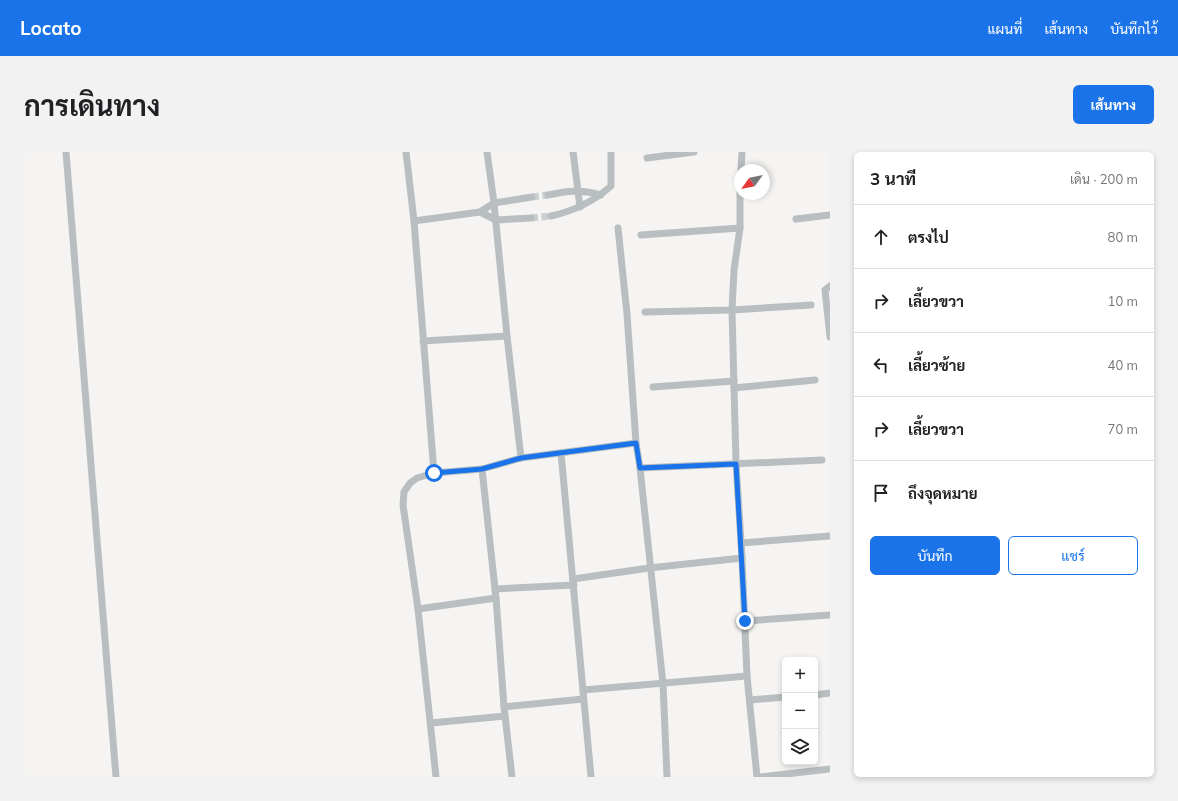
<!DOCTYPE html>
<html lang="th">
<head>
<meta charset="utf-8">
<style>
  body { margin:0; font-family:Mulish,Sarabun,sans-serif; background:#f2f2f2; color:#202124 }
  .controls { position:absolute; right:12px; bottom:12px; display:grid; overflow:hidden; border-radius:6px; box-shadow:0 2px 6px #0003 }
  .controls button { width:36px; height:36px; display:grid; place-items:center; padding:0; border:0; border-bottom:1px solid #e0e0e0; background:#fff; color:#202124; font:20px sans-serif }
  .compass { position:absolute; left:710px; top:12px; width:36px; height:36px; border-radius:50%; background:#fff; box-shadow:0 2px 6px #0003; rotate:237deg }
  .stop { position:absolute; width:12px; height:12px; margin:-9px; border:3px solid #1a73e8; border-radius:50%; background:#fff }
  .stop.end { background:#1a73e8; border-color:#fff; box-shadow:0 1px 4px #0008 }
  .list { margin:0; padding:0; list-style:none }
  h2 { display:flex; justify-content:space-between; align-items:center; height:52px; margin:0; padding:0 16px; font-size:17px }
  h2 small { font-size:13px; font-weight:400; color:#757577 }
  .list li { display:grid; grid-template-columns:26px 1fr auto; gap:12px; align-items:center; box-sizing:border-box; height:64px; padding:0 16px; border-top:1px solid #e0e0e0 }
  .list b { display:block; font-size:15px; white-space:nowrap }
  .list em { font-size:13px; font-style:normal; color:#757577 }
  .actions { display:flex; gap:8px; padding:12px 16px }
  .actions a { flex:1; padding:9px 0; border:1px solid #1a73e8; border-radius:6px; text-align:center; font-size:14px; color:#1a73e8 }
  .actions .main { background:#1a73e8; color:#fff }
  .icon { flex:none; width:22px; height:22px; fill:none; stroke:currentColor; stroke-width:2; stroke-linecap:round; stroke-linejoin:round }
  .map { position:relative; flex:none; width:806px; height:625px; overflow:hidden; border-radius:6px }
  header { display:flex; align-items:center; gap:24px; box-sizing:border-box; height:56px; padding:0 20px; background:#1a73e8; color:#fff }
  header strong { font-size:19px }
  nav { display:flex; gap:22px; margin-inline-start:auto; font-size:14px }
  .intro { display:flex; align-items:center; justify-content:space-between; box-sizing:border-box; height:96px; padding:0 24px }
  h1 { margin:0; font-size:28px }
  .button { padding:10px 18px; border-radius:6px; background:#1a73e8; color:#fff; font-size:14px; font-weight:700 }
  main { display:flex; gap:24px; padding:0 24px }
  aside { flex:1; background:#fff; border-radius:6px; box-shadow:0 2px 6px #0003 }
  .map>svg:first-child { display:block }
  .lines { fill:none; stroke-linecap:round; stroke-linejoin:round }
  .minor-tunnel { stroke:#cacfd0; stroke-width:7; stroke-dasharray:7 3.5; stroke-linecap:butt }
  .minor { stroke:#b9bfc1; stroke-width:7 }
  .route { stroke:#1a73e8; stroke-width:5 }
</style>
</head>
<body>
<header>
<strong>Locato</strong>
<nav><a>แผนที่</a><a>เส้นทาง</a><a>บันทึกไว้</a></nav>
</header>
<div class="intro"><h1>การเดินทาง</h1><a class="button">เส้นทาง</a></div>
<main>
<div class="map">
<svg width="806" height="625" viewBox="0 0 806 625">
  <rect width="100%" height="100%" fill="#f5f4f2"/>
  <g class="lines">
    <g class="minor-tunnel">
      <path d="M 508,45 L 524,43"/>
      <path d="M 507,66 L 527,64"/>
    </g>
    <g class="minor">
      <path d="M 42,0 L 92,625"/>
      <path d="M 382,0 L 390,69 L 410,321"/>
      <path d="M 463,0 L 470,51 L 483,184 L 497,306"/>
      <path d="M 549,0 L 556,55"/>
      <path d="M 623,6 L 670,0"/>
      <path d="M 717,18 L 718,0"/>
      <path d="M 716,31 L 716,76 L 710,118 L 708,158 L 712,311 L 718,406 L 723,524 L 733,625"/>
      <path d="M 524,43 C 543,39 558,37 577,43"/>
      <path d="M 456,60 L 472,68 L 507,66"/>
      <path d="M 527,64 C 550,59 569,50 587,34 L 587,0"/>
      <path d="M 772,67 L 806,63"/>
      <path d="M 390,69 L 456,60 L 470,51 L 508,45"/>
      <path d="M 594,76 L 603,162 L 612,291 L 616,316 L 639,532 L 643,625"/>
      <path d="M 617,83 L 716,76"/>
      <path d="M 806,134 L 801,138 L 806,185"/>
      <path d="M 621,160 L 708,158 L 787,153"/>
      <path d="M 399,189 L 483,184"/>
      <path d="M 629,235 L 710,229"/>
      <path d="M 710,236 L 791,228"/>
      <path d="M 537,301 L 567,625"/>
      <path d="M 616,316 L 798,308"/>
      <path d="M 458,317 L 472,446 L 480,555 L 488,625"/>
      <path d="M 717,391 L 806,384"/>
      <path d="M 549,427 L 625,416 L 718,406"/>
      <path d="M 471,437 L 550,433"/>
      <path d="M 394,457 L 472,446"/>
      <path d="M 721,469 L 806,463"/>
      <path d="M 559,538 L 723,524"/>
      <path d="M 791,543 L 806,541"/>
      <path d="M 726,548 L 761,545"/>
      <path d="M 480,555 L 559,547"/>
      <path d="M 407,571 L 481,564"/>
      <path d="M 412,625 L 394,457 L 379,353 L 380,340 L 386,331 L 393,326 L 410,321 L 458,317 L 497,306 L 612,291"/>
      <path d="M 736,625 L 806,617"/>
    </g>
  </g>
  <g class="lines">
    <path class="route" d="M 410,321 L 458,317 L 497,306 L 612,291 L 616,316 L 712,312 L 721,469"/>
  </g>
</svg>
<div class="controls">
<button>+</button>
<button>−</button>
<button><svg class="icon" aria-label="layers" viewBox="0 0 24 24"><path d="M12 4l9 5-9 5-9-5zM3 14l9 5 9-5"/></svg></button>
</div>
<svg class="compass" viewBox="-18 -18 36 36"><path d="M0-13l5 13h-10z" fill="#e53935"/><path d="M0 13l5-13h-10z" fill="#757577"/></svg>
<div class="stop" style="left:410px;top:321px"></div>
<div class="stop end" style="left:721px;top:469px"></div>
</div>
<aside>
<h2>3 นาที<small>เดิน · 200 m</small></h2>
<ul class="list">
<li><svg class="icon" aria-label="ahead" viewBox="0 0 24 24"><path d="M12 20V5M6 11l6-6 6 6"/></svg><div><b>ตรงไป</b></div><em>80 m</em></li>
<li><svg class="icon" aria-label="right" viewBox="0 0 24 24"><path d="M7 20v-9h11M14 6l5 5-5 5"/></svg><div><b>เลี้ยวขวา</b></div><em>10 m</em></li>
<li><svg class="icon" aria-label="left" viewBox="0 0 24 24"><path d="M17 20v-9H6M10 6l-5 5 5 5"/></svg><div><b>เลี้ยวซ้าย</b></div><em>40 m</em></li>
<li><svg class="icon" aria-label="right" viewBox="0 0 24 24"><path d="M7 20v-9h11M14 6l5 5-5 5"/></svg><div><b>เลี้ยวขวา</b></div><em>70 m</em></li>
<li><svg class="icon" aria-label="arrive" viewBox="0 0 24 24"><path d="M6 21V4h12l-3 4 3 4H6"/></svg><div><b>ถึงจุดหมาย</b></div></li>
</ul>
<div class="actions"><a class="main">บันทึก</a><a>แชร์</a></div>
</aside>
</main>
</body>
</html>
